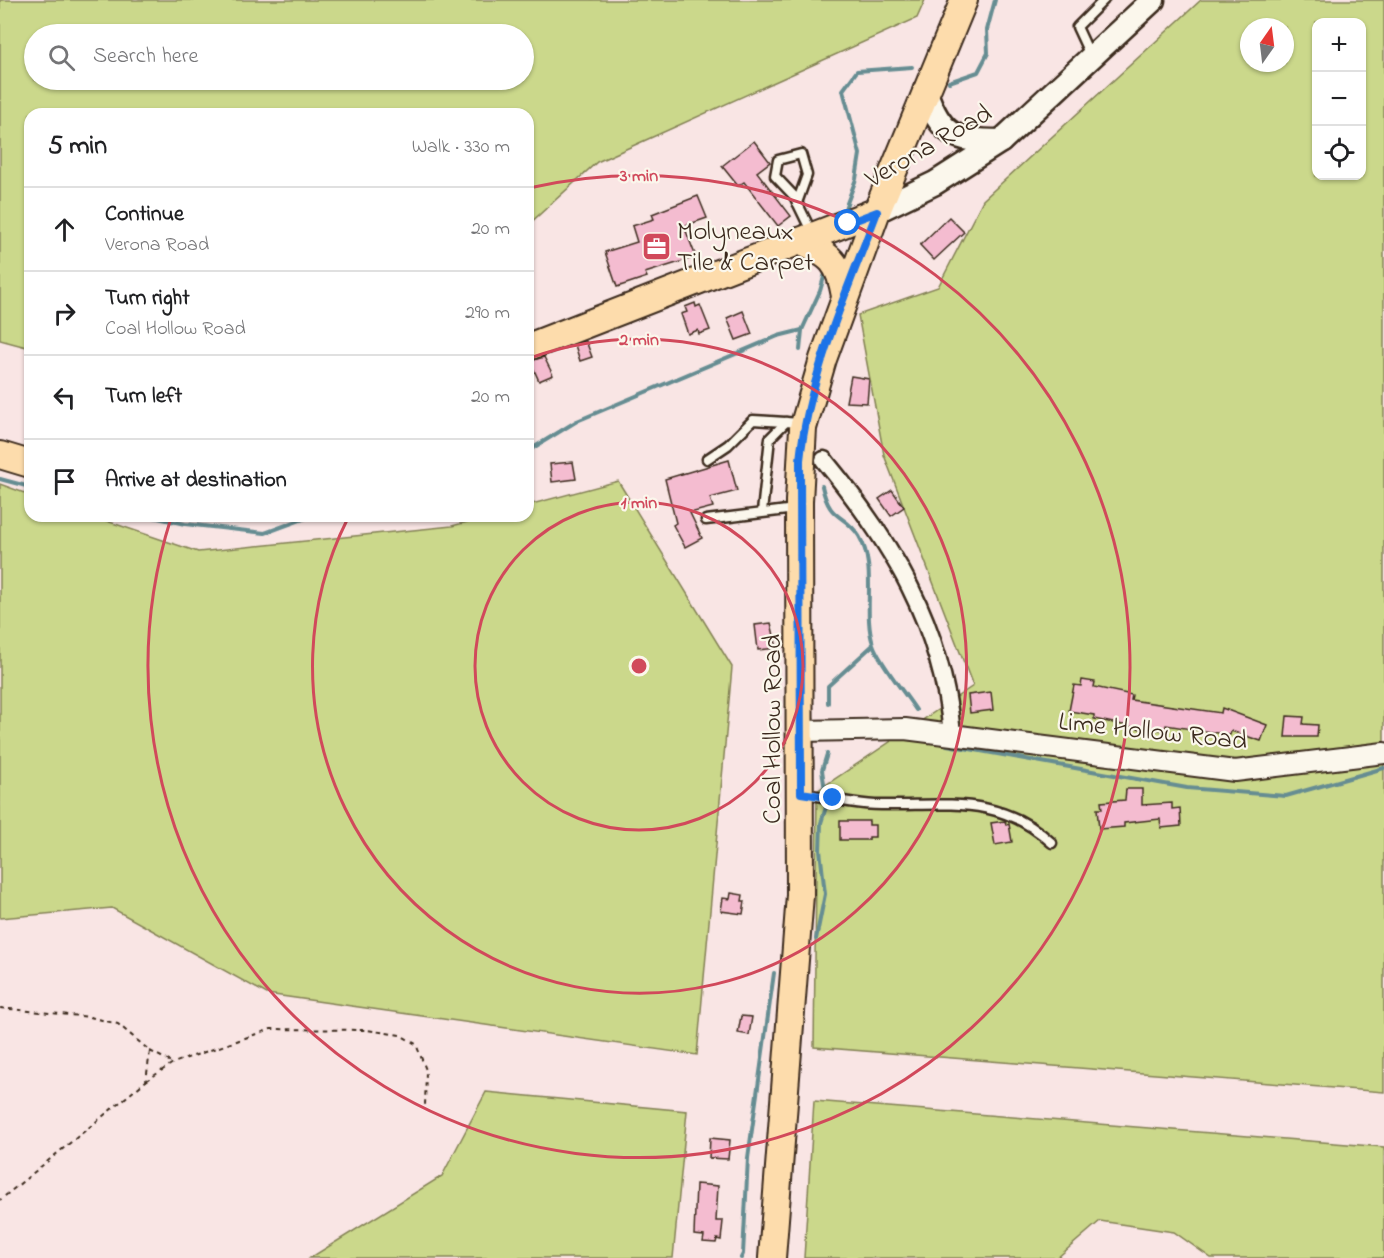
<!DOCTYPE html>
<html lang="en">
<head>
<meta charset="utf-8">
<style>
  body { margin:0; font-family:"Indie Flower",sans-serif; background:#f6f6f6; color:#202124 }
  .controls { position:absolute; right:18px; top:18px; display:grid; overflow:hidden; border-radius:12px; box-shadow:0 2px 4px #0004 }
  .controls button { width:54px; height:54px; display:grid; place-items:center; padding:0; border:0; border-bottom:2px solid #e0e0e0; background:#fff; color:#202124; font:30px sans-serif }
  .compass { position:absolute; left:1240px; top:18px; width:54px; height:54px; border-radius:50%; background:#fff; box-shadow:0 2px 4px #0004; rotate:14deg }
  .stop { position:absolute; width:18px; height:18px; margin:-14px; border:4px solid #1a73e8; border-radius:50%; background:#fff }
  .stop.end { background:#1a73e8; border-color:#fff; box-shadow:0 2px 6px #0008 }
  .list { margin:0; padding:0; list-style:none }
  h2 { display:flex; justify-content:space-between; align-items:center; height:78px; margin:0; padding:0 24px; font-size:26px }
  h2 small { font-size:20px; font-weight:400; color:#757577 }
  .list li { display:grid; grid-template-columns:39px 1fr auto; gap:18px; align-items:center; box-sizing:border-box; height:84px; padding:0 24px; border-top:2px solid #e0e0e0 }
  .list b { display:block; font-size:22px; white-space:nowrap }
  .list p { margin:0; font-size:20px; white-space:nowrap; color:#757577 }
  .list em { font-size:20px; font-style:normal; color:#757577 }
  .icon { flex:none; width:33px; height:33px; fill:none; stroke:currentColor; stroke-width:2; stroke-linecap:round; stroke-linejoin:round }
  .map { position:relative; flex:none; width:1384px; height:1258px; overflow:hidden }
  .search { position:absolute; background:#fff; box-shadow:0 2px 4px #0004; left:24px; top:24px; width:510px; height:66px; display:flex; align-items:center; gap:15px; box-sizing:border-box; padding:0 21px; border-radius:33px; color:#757577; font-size:22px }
  .panel { position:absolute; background:#fff; box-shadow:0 2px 4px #0004; left:24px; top:108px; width:510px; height:414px; border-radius:18px }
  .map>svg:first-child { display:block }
  .green { fill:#cbd88b; stroke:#838154; stroke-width:1.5; fill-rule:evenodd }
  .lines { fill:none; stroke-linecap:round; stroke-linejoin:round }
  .stream { stroke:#668d92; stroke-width:4 }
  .building { fill:#f4bcd0; stroke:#3b2a1e; stroke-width:1.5 }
  .service-casing { stroke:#3b2a1e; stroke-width:13 }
  .minor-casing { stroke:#3b2a1e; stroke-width:21 }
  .tertiary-casing { stroke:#3b2a1e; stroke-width:24 }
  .secondary-casing { stroke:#3b2a1e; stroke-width:27 }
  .primary-casing { stroke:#3b2a1e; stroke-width:30 }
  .path { stroke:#3b2a1e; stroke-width:2; stroke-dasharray:4.5 4.5; stroke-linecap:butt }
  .service { stroke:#fbf7ec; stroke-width:8 }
  .minor { stroke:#fbf7ec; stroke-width:16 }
  .tertiary { stroke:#fbf7ec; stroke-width:20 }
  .secondary { stroke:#fbf7ec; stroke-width:22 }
  .primary { stroke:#fddcac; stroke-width:26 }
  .route { stroke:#1a73e8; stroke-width:8 }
  .ring { fill:none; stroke:#d1495b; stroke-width:3 }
  .labels { text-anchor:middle; stroke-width:4.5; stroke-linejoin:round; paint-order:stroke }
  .street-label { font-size:27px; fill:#3b2a1e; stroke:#fbf7ec }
  .poi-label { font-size:27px; fill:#3b2a1e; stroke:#fbf7ec; text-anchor:start }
  .centre { fill:#d1495b; stroke:#fbf7ec; stroke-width:3 }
  .ring-label { font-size:18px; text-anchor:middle; font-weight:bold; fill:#d1495b; stroke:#fbf7ec; stroke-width:4.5; stroke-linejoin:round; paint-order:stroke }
</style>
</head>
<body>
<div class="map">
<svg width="1384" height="1258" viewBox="0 0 1384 1258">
  <rect width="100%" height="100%" fill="#f9e5e4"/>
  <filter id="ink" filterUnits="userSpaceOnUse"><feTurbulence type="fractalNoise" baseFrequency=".0167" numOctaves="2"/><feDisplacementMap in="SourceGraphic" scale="12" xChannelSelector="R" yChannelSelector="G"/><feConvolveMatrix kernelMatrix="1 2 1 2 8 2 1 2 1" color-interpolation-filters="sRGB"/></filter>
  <g filter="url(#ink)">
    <g class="green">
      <path d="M 0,0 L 925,0 L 917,18 L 597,162 L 528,225 L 528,114 L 30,114 L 30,348 L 0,340 ZM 34,34 L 524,34 L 524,80 L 34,80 Z"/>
      <path d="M 1201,0 L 1384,0 L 1384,1092 L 814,1047 L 817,791 L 973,686 L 884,455 L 858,315 L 938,287 L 983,200 ZM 1316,22 L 1362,22 L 1362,176 L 1316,176 ZM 1249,27 L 1285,27 L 1285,63 L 1249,63 Z"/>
      <path d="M 618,481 L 732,667 L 697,1055 L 267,994 L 112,908 L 0,918 L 0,484 L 30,495 L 30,516 L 92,516 L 198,552 L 452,526 L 490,516 L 528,516 L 528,505 Z"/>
      <path d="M 486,1092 L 687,1111 L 673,1258 L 310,1258 L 442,1176 Z"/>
      <path d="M 814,1101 L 1384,1147 L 1384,1258 L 1211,1258 L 1174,1232 L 1100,1221 L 1057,1258 L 804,1258 Z"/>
    </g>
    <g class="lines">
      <g class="stream">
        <path d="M 949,82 L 978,72 L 988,53 L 987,30 L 995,0"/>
        <path d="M 843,214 L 856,179 L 860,154 L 843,90 L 857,71 L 912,67"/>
        <path d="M 800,350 L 802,330"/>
        <path d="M 528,451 L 577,421 L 778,336 L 802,330 L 820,291 L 826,270"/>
        <path d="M 0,479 L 30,487"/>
        <path d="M 822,486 C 830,523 844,512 859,536 C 878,568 862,610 873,644 C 879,662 905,693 916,710"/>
        <path d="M 149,516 L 185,524 L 265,533 L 311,516"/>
        <path d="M 828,703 L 828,686 L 873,645"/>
        <path d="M 947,745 L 1187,788 L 1286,796 L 1384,768"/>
        <path d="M 816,939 L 825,894 L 820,850 L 821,823 L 827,804 L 822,770 L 827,754"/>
        <path d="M 741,1258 L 743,1254 L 748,1158 L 774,973"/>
      </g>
    </g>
    <g class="building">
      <path d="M 754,141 L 770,162 L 757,172 L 791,216 L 778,226 L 744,182 L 738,186 L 722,166 Z"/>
      <path d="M 698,196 L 707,218 L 684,226 L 696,257 L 645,273 L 647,277 L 617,287 L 605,252 L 637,242 L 632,226 L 654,219 L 652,214 Z"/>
      <path d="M 949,217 L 964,232 L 934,260 L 920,245 Z"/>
      <path d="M 695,303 L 696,307 L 700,305 L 710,330 L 699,334 L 698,330 L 688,334 L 681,314 L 687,312 L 685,307 Z"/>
      <path d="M 743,311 L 752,334 L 736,340 L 727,318 Z"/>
      <path d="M 586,341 L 592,357 L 580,361 L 575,345 Z"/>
      <path d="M 544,357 L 553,375 L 539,381 L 530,361 Z"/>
      <path d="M 851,376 L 869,379 L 867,403 L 846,402 Z"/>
      <path d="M 729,460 L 737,491 L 710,498 L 713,507 L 690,513 L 702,538 L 685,547 L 673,525 L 676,523 L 665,479 Z"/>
      <path d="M 573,462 L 576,479 L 552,482 L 550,464 Z"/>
      <path d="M 892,490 L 904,507 L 891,516 L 879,499 Z"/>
      <path d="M 771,623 L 777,648 L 758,650 L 755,625 Z"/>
      <path d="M 1082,680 L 1095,682 L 1094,687 L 1132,695 L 1131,700 L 1221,713 L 1222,708 L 1267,725 L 1261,741 L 1231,731 L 1230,735 L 1166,725 L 1165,730 L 1142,729 L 1094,719 L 1094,715 L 1069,711 L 1074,685 L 1081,686 Z"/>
      <path d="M 991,692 L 993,710 L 970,713 L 968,695 Z"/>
      <path d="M 1287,716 L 1304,717 L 1303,724 L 1318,725 L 1317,737 L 1285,737 Z"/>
      <path d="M 1126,789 L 1142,789 L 1142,805 L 1172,803 L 1172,809 L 1180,808 L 1181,826 L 1161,828 L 1160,819 L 1124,823 L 1124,827 L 1099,829 L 1097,809 L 1102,809 L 1101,802 L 1125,800 Z"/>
      <path d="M 840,821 L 869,821 L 869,825 L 875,825 L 875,837 L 869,837 L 869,840 L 840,840 Z"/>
      <path d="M 1005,821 L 1006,825 L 1009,824 L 1012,842 L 995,845 L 991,823 Z"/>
      <path d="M 731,893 L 743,895 L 742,901 L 745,901 L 743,914 L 721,911 L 723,898 L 730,899 Z"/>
      <path d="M 741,1016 L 752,1017 L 749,1035 L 738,1033 Z"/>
      <path d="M 710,1138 L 730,1140 L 728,1159 L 709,1158 Z"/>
      <path d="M 696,1184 L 718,1186 L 716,1221 L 723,1221 L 721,1240 L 717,1239 L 716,1243 L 703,1242 L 704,1236 L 694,1235 Z"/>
    </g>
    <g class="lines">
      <defs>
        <g id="service">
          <path d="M 1090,55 L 1077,27 L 1104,0"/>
          <path d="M 797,203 L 807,175 L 801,154 L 778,160 L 775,176 L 794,196 L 812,233"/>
          <path d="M 707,459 L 728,445 L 753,420 L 801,423"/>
          <path d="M 762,512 L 770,438 L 786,422"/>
          <path d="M 706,520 L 795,509"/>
          <path d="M 803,793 C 828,798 856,805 881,805 C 946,806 999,794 1052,843"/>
        </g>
        <path id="minor" d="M 824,460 C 893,544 941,623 952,733"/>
        <path id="tertiary" d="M 801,731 L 905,729 L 1235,771 L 1384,753"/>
        <g id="secondary">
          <path d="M 925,90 C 941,136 954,141 1001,141"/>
          <path d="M 877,211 L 935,183 L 1001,141 L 1153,0"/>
        </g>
        <g id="primary">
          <path d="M 800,241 C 831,256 839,261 845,296"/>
          <path d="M 528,347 L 877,211"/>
          <path d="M 0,455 L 30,464"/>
          <path d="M 772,1258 L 800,895 L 799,501 L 803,428 L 823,359 L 877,211 L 964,0"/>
        </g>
      </defs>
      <use href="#service" class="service-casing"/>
      <use href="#minor" class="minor-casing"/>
      <use href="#tertiary" class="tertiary-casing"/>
      <use href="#secondary" class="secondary-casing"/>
      <use href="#primary" class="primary-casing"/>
      <g class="path">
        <path d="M 0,1008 L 90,1017 L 118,1024 L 150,1051 L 146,1081 L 0,1200"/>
        <path d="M 150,1051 L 173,1063"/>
        <path d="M 146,1081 L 173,1063 L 271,1029 L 367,1030 L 400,1035 L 416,1044 L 426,1070 L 425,1106"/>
      </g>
      <use href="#service" class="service"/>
      <use href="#minor" class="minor"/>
      <use href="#tertiary" class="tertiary"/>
      <use href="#secondary" class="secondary"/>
      <use href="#primary" class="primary"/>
    </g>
  </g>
  <g class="lines" filter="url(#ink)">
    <path class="route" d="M 833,798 L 801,793 L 800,460 C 809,374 847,292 877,212 L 848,223"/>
  </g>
  <g class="ring">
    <circle cx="639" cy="666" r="164"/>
    <path d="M530 358A327 327 0 1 1 348 518"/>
    <path d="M529 188A491 491 0 1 1 171 518"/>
  </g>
  <defs>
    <symbol id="office-square" viewBox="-11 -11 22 22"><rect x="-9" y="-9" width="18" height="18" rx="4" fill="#d1495b" stroke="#fbf7ec"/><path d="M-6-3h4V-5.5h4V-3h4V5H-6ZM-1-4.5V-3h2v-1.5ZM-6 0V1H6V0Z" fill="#fff"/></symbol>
  </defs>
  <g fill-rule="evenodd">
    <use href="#office-square" x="640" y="230" width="33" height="33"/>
  </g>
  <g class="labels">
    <g class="street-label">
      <text transform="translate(928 145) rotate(-30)" y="9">Verona Road</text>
      <text transform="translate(771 729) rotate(-90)" y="9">Coal Hollow Road</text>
      <text transform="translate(1153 730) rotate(6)" y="9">Lime Hollow Road</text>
    </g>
    <g class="poi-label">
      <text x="677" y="239">Molyneaux<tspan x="677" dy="31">Tile &amp; Carpet</tspan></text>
    </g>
  </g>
  <circle cx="639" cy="666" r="9" class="centre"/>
  <g class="ring-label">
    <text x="639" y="181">3 min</text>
    <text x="639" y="345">2 min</text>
    <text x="639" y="508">1 min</text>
  </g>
</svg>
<div class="controls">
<button>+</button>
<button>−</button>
<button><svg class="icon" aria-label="locate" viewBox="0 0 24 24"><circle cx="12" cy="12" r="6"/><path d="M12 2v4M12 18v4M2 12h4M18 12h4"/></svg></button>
</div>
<svg class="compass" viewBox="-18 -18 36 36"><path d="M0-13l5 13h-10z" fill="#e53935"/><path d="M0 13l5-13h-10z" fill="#757577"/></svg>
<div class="stop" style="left:848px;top:223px"></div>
<div class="stop end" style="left:833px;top:798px"></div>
<div class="search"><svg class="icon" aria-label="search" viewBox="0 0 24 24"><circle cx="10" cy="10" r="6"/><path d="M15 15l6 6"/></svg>Search here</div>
<section class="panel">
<h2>5 min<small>Walk · 330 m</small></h2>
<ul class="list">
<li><svg class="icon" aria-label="ahead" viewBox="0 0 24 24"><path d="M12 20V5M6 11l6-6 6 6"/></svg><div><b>Continue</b><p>Verona Road</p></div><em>20 m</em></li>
<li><svg class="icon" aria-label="right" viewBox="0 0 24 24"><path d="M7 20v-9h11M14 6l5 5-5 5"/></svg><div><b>Turn right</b><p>Coal Hollow Road</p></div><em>290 m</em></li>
<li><svg class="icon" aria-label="left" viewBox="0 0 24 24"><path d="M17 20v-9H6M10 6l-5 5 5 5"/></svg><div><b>Turn left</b></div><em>20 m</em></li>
<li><svg class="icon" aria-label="arrive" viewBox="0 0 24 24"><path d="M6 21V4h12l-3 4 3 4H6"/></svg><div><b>Arrive at destination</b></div></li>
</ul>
</section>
</div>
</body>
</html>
